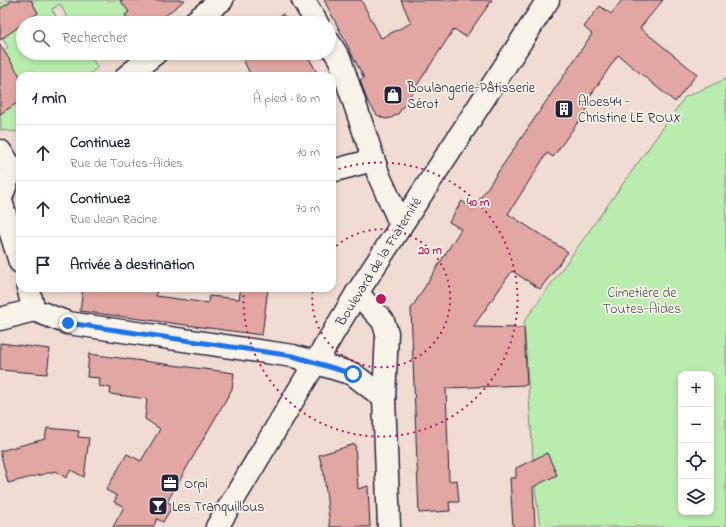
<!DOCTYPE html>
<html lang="fr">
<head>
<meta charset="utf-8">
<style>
  body { margin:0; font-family:"Indie Flower",sans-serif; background:#f2f2f3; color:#1f2937 }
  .controls { position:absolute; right:12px; bottom:12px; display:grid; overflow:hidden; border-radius:8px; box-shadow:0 2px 6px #0003 }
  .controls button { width:36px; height:36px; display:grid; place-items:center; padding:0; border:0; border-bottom:1px solid #e0e1e3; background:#fff; color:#1f2937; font:20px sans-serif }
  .stop { position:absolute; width:12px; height:12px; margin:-9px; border:3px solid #1a73e8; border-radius:50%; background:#fff }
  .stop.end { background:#1a73e8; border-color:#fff; box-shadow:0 1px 4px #0008 }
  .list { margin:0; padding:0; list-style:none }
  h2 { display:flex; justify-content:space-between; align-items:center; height:52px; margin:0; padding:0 16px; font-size:17px }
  h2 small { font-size:13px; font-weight:400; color:#747a83 }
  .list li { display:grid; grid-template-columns:26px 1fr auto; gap:12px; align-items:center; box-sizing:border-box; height:56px; padding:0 16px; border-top:1px solid #e0e1e3 }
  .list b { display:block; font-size:15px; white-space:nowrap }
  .list p { margin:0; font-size:13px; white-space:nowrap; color:#747a83 }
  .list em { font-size:13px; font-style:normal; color:#747a83 }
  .icon { flex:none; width:22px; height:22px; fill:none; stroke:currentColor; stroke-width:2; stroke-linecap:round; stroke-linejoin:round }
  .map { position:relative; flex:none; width:726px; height:527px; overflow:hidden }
  .search { position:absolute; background:#fff; box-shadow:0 2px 6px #0003; left:16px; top:16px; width:320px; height:44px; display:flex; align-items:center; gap:10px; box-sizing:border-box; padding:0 14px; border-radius:22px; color:#747a83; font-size:15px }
  .panel { position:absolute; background:#fff; box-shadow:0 2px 6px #0003; left:16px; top:72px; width:320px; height:220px; border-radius:12px }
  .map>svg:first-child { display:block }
  .green { fill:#b9edad; stroke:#6e8874; fill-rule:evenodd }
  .building { fill:#e2a7a2; stroke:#22223b }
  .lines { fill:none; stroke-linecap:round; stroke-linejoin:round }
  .minor-casing { stroke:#22223b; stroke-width:25 }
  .secondary-casing { stroke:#22223b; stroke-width:25 }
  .minor { stroke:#f7f3e8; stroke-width:22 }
  .secondary { stroke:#f7f3e8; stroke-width:22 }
  .route { stroke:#1a73e8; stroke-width:5 }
  .ring { fill:none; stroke:#c2185b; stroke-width:2; stroke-dasharray:2 4 }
  .labels { text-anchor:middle; stroke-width:3.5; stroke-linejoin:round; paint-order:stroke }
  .poi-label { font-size:14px; fill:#22223b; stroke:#f7f3e8; text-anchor:start }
  .street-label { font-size:14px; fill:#22223b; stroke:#f7f3e8 }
  .park-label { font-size:14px; fill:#485558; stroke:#f7f3e8 }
  .centre { fill:#c2185b; stroke:#f7f3e8; stroke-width:2 }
  .ring-label { font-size:12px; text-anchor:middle; font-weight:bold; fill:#c2185b; stroke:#f7f3e8; stroke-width:3.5; stroke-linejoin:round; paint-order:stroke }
</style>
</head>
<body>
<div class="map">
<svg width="726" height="527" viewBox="0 0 726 527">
  <rect width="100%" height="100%" fill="#f1dcd3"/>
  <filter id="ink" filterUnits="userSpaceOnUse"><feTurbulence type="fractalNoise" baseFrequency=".025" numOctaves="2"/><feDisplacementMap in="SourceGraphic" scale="8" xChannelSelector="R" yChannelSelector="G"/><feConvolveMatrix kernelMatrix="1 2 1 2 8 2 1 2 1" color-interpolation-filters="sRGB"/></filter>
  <g filter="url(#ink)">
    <g class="green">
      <path d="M 5,0 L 13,0 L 8,3 L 10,7 L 18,11 L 25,22 L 38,13 L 31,0 L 133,0 L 129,12 L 125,15 L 131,23 L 65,23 L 69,21 L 60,4 L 52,9 L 59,23 L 23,23 L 23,53 L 87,53 L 98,67 L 88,76 L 20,76 L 18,73 L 15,75 L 0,53 L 8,47 L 0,35 L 0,4 Z"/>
      <path d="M 726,79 L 726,527 L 540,527 L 535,487 L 524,322 L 685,97 ZM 681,374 L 711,374 L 711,512 L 681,512 Z"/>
      <path d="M 20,101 L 20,128 L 16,132 L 1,130 L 0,104 L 5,111 Z"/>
    </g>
    <g class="building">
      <path d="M 13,0 L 31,0 L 38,13 L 0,40 L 0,9 Z"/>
      <path d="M 120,0 L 185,0 L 156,23 L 131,23 L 125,15 L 129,12 Z"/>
      <path d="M 324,0 L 361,0 L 381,38 L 411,23 L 401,0 L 492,0 L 466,37 L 454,29 L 398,114 L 391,118 L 385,119 L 377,115 L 367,100 L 360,80 L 364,78 Z"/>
      <path d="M 622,0 L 663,0 L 640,28 L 697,74 L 675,102 L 618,55 L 584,105 L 588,108 L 553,157 L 547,153 L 508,214 L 568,252 L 540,289 L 512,271 L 473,327 L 524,328 L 527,385 L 446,388 L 449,481 L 457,480 L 459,502 L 449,502 L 450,511 L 419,513 L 411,309 L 461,229 L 449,222 L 462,201 L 473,209 L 592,34 L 584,27 L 592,16 L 600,6 L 611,14 Z"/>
      <path d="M 283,14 L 288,23 L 267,23 Z"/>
      <path d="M 0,45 L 20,76 L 20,101 L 0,114 Z"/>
      <path d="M 240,53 L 306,53 L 319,76 L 251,76 Z"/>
      <path d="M 83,288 L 147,288 L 157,289 L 156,296 L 208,303 L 209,296 L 239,299 L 241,288 L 268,288 L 262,335 L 80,311 Z"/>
      <path d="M 0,343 L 50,349 L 47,374 L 0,370 Z"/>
      <path d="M 89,354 L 234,373 L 232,389 L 167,502 L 173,505 L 163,522 L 157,519 L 153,527 L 113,527 L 124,507 L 114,502 L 117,496 L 106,490 L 127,454 L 141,461 L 160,429 L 145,419 L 147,399 L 110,394 L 111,388 L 99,386 L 100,378 L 87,377 Z"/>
      <path d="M 47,428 L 79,431 L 78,437 L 89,438 L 84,477 L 71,470 L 66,478 L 56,471 L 8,483 L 0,451 L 45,439 Z"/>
      <path d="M 355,444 L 358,489 L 368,486 L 370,527 L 330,527 L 324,474 L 319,455 Z"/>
      <path d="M 547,453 L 557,475 L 533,487 L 535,527 L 513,527 L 510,478 L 516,478 L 516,468 Z"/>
    </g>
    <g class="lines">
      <defs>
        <g id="minor">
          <path d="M 303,0 L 317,23"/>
          <path d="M 193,23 L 222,0"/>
          <path d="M 329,42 L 340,60 L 379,176 L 401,225"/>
          <path d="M 127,76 L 156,53"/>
          <path d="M 0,151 L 12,168"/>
          <path d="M 332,171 L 373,160"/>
          <path d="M 0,198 L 20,262"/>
          <path d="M 1,198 L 12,168"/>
          <path d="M 357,293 L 383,321 L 387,333 L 384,398 L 389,527"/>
          <path d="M 34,310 L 68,323 L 293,356 L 353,374 L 384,398"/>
          <path d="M 0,319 L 34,310 L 28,288"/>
        </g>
        <path id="secondary" d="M 217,527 L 357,293 L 548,0"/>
      </defs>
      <use href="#minor" class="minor-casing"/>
      <use href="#secondary" class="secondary-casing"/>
      <use href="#minor" class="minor"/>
      <use href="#secondary" class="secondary"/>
    </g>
  </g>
  <g class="lines" filter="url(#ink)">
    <path class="route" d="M 68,323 L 293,356 L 353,374"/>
  </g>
  <g class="ring">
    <path d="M332 250A69 69 0 1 1 313 288"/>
    <path d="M333 171A137 137 0 1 1 244 288"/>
  </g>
  <defs>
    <symbol id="shop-square" viewBox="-11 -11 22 22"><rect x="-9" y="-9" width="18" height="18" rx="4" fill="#22223b" stroke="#f7f3e8"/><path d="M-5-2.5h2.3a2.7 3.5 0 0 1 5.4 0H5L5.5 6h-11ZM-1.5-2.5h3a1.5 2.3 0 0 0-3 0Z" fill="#fff"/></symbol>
    <symbol id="building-square" viewBox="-11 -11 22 22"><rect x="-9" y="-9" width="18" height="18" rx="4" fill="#22223b" stroke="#f7f3e8"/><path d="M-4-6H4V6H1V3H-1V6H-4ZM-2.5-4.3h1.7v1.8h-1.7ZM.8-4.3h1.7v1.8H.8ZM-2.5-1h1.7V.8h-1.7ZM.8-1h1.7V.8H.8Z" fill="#fff"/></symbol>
    <symbol id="office-square" viewBox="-11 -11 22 22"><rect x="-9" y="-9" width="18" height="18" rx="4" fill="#22223b" stroke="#f7f3e8"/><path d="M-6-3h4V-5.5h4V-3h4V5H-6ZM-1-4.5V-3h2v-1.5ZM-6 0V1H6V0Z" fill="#fff"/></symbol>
    <symbol id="bar-square" viewBox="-11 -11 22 22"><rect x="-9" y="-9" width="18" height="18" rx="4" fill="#22223b" stroke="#f7f3e8"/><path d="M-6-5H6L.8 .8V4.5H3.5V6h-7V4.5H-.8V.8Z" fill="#fff"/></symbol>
  </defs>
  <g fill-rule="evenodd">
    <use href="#shop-square" x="382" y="84" width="22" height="22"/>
    <use href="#building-square" x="553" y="98" width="22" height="22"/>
    <use href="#office-square" x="159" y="472" width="22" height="22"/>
    <use href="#bar-square" x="147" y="495" width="22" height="22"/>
  </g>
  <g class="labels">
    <g class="poi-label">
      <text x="407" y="92">Boulangerie-Pâtisserie<tspan x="407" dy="16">Sérot</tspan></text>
      <text x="578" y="106">Aloes44 -<tspan x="578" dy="16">Christine LE ROUX</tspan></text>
      <text x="184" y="488">Orpi</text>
      <text x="172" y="511">Les Tranquillous</text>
    </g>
    <g class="street-label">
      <text transform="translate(378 261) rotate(-58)" y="5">Boulevard de la Fraternité</text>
    </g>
    <g class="park-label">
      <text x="642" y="297">Cimetière de<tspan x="642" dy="16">Toutes-Aides</tspan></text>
    </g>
  </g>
  <circle cx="381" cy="299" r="6" class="centre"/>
  <g class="ring-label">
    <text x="478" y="206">40 m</text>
    <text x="430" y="254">20 m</text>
  </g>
</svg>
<div class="controls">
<button>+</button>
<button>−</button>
<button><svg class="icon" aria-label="locate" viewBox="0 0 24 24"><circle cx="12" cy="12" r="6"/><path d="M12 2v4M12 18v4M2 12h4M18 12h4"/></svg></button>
<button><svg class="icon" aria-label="layers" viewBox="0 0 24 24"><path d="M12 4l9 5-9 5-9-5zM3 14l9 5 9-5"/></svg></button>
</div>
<div class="stop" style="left:353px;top:374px"></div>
<div class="stop end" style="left:68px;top:323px"></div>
<div class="search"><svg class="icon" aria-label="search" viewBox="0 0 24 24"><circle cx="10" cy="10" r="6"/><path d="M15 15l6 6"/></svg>Rechercher</div>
<section class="panel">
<h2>1 min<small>À pied · 80 m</small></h2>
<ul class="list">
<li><svg class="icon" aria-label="ahead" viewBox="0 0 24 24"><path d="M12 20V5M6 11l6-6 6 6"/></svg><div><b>Continuez</b><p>Rue de Toutes-Aides</p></div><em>10 m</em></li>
<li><svg class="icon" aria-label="ahead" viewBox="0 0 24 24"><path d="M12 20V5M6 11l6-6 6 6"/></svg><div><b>Continuez</b><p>Rue Jean Racine</p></div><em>70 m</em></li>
<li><svg class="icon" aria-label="arrive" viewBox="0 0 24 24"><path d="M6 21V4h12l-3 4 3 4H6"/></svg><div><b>Arrivée à destination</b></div></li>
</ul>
</section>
</div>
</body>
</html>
